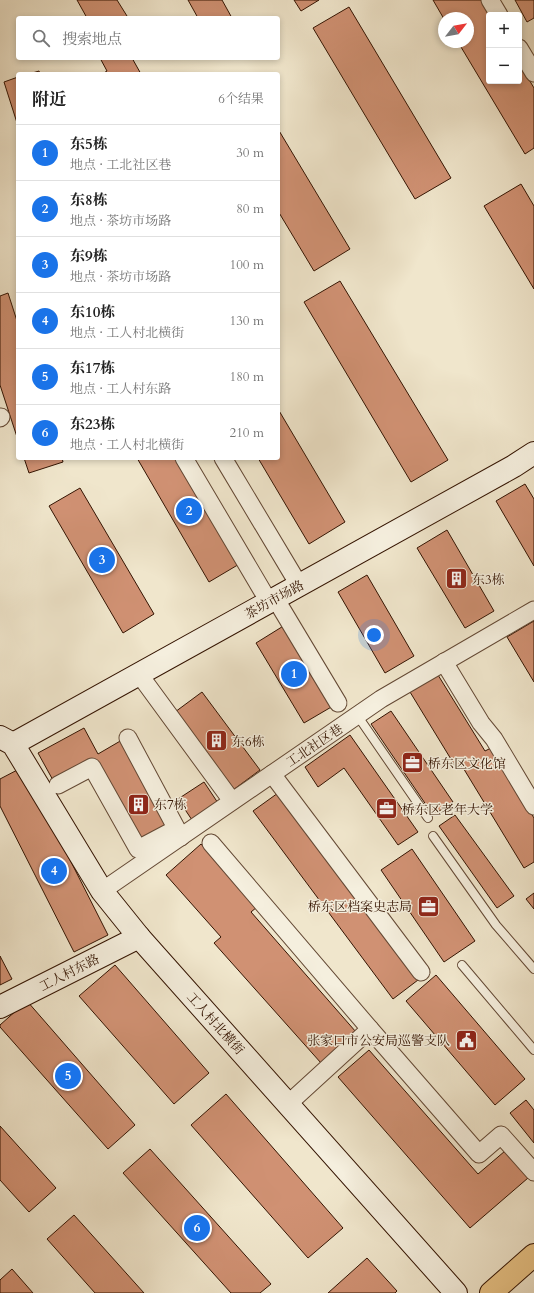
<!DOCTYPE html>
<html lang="zh">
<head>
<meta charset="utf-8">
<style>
  body { margin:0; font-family:Cardo,"Noto Serif SC",serif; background:#f6f6f6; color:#222 }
  .controls { position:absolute; right:12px; top:12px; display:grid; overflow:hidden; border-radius:4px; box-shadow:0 2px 6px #0003 }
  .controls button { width:36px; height:36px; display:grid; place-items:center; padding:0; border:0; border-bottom:1px solid #e0e0e0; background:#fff; color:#222; font:20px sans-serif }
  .compass { position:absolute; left:438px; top:12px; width:36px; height:36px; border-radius:50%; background:#fff; box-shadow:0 2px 6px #0003; rotate:59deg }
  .you { position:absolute; left:374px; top:635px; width:14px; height:14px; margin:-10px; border:3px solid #fff; border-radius:50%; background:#1a73e8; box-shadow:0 0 0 6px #1a73e833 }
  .badge { display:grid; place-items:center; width:26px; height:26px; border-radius:50%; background:#1a73e8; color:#fff; font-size:13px; font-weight:700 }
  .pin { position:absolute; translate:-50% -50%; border:2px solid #fff; box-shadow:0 1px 4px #0006 }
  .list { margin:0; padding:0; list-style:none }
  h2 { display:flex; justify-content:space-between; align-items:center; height:52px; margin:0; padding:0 16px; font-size:17px }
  h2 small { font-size:13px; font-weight:400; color:#767676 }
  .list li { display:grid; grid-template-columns:26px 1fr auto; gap:12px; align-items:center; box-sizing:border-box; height:56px; padding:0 16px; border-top:1px solid #e0e0e0 }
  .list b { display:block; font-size:15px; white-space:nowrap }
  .list p { margin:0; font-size:13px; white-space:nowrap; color:#767676 }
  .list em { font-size:13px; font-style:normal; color:#767676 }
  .icon { flex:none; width:22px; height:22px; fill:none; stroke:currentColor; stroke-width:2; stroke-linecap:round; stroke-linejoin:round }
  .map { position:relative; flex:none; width:534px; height:1293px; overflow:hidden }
  .search { position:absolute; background:#fff; box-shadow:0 2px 6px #0003; left:16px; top:16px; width:264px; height:44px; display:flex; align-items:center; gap:10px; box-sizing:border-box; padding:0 14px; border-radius:4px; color:#767676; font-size:15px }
  .panel { position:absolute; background:#fff; box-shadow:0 2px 6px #0003; left:16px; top:72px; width:264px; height:388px; border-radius:4px }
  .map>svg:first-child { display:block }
  .building { fill:#d09173; stroke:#341402 }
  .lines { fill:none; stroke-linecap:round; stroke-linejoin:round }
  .lane-casing { stroke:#634834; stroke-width:10 }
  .street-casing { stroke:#634834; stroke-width:19 }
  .secondary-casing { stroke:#341402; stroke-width:24 }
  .highway-casing { stroke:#341402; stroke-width:24 }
  .lane { stroke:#f5efde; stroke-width:8 }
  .street { stroke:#f5efde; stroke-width:17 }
  .secondary { stroke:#f5efde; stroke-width:22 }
  .highway { stroke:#e8c386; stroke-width:22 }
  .labels { text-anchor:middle; stroke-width:3; stroke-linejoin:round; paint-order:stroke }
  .poi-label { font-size:13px; fill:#341402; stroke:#f5efde; text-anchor:start }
  .street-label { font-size:13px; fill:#341402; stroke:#f5efde }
</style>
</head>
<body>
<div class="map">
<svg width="534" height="1293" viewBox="0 0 534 1293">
  <rect width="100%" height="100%" fill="#f0e6cc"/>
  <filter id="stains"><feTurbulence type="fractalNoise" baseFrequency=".005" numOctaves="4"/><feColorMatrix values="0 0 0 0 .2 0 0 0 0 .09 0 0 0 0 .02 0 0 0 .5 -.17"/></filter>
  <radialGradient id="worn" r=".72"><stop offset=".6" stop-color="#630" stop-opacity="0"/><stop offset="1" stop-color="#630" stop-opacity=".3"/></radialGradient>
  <g class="building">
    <path d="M 77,0 L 117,0 L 127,16 L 123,18 L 87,18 Z"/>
    <path d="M 188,0 L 222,0 L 232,18 L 198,18 Z"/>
    <path d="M 294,0 L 319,0 L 301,11 Z"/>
    <path d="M 433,0 L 481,0 L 490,15 L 489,15 L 489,81 L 519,81 L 519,63 L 534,88 L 534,148 L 525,154 L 458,42 L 468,42 L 468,18 L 444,19 Z"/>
    <path d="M 515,0 L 534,0 L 534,18 L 527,22 Z"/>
    <path d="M 349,7 L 451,178 L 415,199 L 313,28 Z"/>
    <path d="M 100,58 L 132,58 L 141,74 L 102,74 L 107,71 Z"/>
    <path d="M 39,71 L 40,74 L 29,74 Z"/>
    <path d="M 18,77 L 18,126 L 4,82 Z"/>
    <path d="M 278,129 L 350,249 L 314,271 L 278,211 Z"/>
    <path d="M 521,184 L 534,206 L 534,289 L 484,206 Z"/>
    <path d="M 340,281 L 448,460 L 411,482 L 304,302 Z"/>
    <path d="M 8,293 L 18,324 L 18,440 L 0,385 L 0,296 Z"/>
    <path d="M 278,409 L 345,522 L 309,544 L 258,458 L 278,458 Z"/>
    <path d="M 24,458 L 62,458 L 63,462 L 29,473 Z"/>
    <path d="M 137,458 L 179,458 L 241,563 L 209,582 Z"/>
    <path d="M 525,484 L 534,499 L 534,566 L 496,501 Z"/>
    <path d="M 80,488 L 154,614 L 123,633 L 49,506 Z"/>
    <path d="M 447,530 L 494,611 L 465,628 L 417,548 Z"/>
    <path d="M 367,575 L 414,656 L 385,673 L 338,592 Z"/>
    <path d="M 534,621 L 534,682 L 507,637 Z"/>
    <path d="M 285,625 L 333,706 L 304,723 L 256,643 Z"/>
    <path d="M 438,675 L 485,751 L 491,748 L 534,818 L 534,862 L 524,868 L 462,766 L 457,769 L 410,692 Z"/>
    <path d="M 202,692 L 260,770 L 233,790 L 175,712 Z"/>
    <path d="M 391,711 L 453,802 L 433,815 L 371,724 Z"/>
    <path d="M 84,728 L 98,754 L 122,740 L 170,827 L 140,843 L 94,759 L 54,782 L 38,753 Z"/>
    <path d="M 350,735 L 418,832 L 398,845 L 344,768 L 318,787 L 305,767 Z"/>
    <path d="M 23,767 L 108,935 L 74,952 L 0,806 L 0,779 Z"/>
    <path d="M 204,782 L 218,803 L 192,820 L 178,799 Z"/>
    <path d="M 278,793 L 418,980 L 393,999 L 253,811 Z"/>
    <path d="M 455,815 L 514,896 L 497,908 L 439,826 Z"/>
    <path d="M 201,844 L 257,907 L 251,912 L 356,1032 L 321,1063 L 214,943 L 221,937 L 166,875 Z"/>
    <path d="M 412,849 L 475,941 L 444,962 L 381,870 Z"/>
    <path d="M 534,893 L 534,909 L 526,899 Z"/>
    <path d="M 0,956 L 12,979 L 0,985 Z"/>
    <path d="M 115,965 L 209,1073 L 174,1104 L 79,996 Z"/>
    <path d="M 436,975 L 525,1079 L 495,1105 L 406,1001 Z"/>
    <path d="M 27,1001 L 135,1125 L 108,1149 L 0,1027 L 0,1025 Z"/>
    <path d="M 369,1050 L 478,1174 L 505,1151 L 528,1178 L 470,1228 L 338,1077 Z"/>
    <path d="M 226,1094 L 343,1228 L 308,1258 L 191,1125 Z"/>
    <path d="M 526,1100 L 534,1110 L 534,1143 L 510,1113 Z"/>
    <path d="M 0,1126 L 56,1188 L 29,1212 L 0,1180 Z"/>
    <path d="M 150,1149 L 271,1284 L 260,1293 L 231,1293 L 123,1173 Z"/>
    <path d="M 74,1215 L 144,1293 L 95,1293 L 47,1239 Z"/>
    <path d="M 367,1258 L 397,1291 L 395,1293 L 328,1293 Z"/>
    <path d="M 12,1269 L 33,1293 L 0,1293 L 0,1280 Z"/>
  </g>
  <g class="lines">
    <defs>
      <g id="lane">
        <path d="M 357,715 L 428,818"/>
        <path d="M 433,836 L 496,925 L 534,969"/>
        <path d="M 462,965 L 534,1050"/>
      </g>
      <g id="street">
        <path d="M 490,0 L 499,15"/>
        <path d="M 519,48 L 534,73"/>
        <path d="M 0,418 L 1,417"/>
        <path d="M 184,458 L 269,602"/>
        <path d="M 223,458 L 299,585"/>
        <path d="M 275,598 L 338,703"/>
        <path d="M 444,662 L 481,723 L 494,739 L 534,806"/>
        <path d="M 139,674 L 232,801"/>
        <path d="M 128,738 L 181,837"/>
        <path d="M 272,774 L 421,972"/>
        <path d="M 58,785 L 92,767 L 138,849 L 172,831"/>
        <path d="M 211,843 L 370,1029 L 479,1154 L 501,1135 L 534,1172"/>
        <path d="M 102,891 L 381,699 L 534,610"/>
        <path d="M 288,1104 L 370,1029"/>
      </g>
      <g id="secondary">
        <path d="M 0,737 L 13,744 L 102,891 L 139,937 L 456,1293"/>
        <path d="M 13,744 L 514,466 L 534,453"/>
        <path d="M 0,1007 L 139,937"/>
      </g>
      <path id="highway" d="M 491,1293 L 534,1255"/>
    </defs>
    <use href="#lane" class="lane-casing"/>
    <use href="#street" class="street-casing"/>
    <use href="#secondary" class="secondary-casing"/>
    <use href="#highway" class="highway-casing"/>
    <use href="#lane" class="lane"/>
    <use href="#street" class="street"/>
    <use href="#secondary" class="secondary"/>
    <use href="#highway" class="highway"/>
  </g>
  <defs>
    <symbol id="building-square" viewBox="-11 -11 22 22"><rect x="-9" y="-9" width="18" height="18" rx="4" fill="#8f2418" stroke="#f5efde"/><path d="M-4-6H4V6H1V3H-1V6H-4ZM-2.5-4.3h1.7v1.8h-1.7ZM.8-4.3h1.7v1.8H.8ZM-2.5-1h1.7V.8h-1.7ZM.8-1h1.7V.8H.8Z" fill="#fff"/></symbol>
    <symbol id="office-square" viewBox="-11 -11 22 22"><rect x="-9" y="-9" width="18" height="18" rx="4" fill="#8f2418" stroke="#f5efde"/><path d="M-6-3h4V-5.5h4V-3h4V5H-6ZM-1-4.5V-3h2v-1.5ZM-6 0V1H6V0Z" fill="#fff"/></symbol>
    <symbol id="civic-square" viewBox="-11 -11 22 22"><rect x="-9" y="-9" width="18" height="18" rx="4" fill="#8f2418" stroke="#f5efde"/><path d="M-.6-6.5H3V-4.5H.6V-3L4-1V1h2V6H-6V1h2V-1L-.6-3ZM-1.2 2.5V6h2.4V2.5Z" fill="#fff"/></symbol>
  </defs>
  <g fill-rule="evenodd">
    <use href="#building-square" x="444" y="566" width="25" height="25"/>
    <use href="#building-square" x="204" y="728" width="25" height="25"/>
    <use href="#office-square" x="400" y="750" width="25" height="25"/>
    <use href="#building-square" x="126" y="792" width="25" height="25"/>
    <use href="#office-square" x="374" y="796" width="25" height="25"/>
    <use href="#office-square" x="416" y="894" width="25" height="25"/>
    <use href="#civic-square" x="454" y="1028" width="25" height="25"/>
  </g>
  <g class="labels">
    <g class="poi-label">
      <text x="472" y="584">东3栋</text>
      <text x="232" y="746">东6栋</text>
      <text x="428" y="768">桥东区文化馆</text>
      <text x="154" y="809">东7栋</text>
      <text x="402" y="814">桥东区老年大学</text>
      <text x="412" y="911" text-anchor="end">桥东区档案史志局</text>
      <text x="450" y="1045" text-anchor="end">张家口市公安局巡警支队</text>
    </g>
    <g class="street-label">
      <text transform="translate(274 599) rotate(-29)" y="5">茶坊市场路</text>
      <text transform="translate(314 745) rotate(-34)" y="5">工北社区巷</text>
      <text transform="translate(69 972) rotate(-27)" y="5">工人村东路</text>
      <text transform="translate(216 1023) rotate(48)" y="5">工人村北横街</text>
    </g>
  </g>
  <rect width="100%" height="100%" filter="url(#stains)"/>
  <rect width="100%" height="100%" fill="url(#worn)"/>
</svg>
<div class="controls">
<button>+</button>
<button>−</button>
</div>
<svg class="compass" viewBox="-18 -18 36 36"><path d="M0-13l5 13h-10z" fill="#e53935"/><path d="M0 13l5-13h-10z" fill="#767676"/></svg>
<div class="you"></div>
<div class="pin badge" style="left:294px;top:674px">1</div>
<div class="pin badge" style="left:189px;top:511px">2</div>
<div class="pin badge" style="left:102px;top:560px">3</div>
<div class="pin badge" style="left:54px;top:871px">4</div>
<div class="pin badge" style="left:68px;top:1076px">5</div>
<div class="pin badge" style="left:197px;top:1228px">6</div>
<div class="search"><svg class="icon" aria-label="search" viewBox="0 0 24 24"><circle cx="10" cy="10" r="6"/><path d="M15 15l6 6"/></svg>搜索地点</div>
<section class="panel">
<h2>附近<small>6个结果</small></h2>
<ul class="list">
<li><span class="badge">1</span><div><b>东5栋</b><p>地点 · 工北社区巷</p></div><em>30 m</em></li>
<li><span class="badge">2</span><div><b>东8栋</b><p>地点 · 茶坊市场路</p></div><em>80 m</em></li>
<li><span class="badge">3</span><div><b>东9栋</b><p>地点 · 茶坊市场路</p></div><em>100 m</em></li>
<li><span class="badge">4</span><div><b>东10栋</b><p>地点 · 工人村北横街</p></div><em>130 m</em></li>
<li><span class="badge">5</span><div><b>东17栋</b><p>地点 · 工人村东路</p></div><em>180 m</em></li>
<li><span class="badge">6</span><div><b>东23栋</b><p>地点 · 工人村北横街</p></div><em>210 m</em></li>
</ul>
</section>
</div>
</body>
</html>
